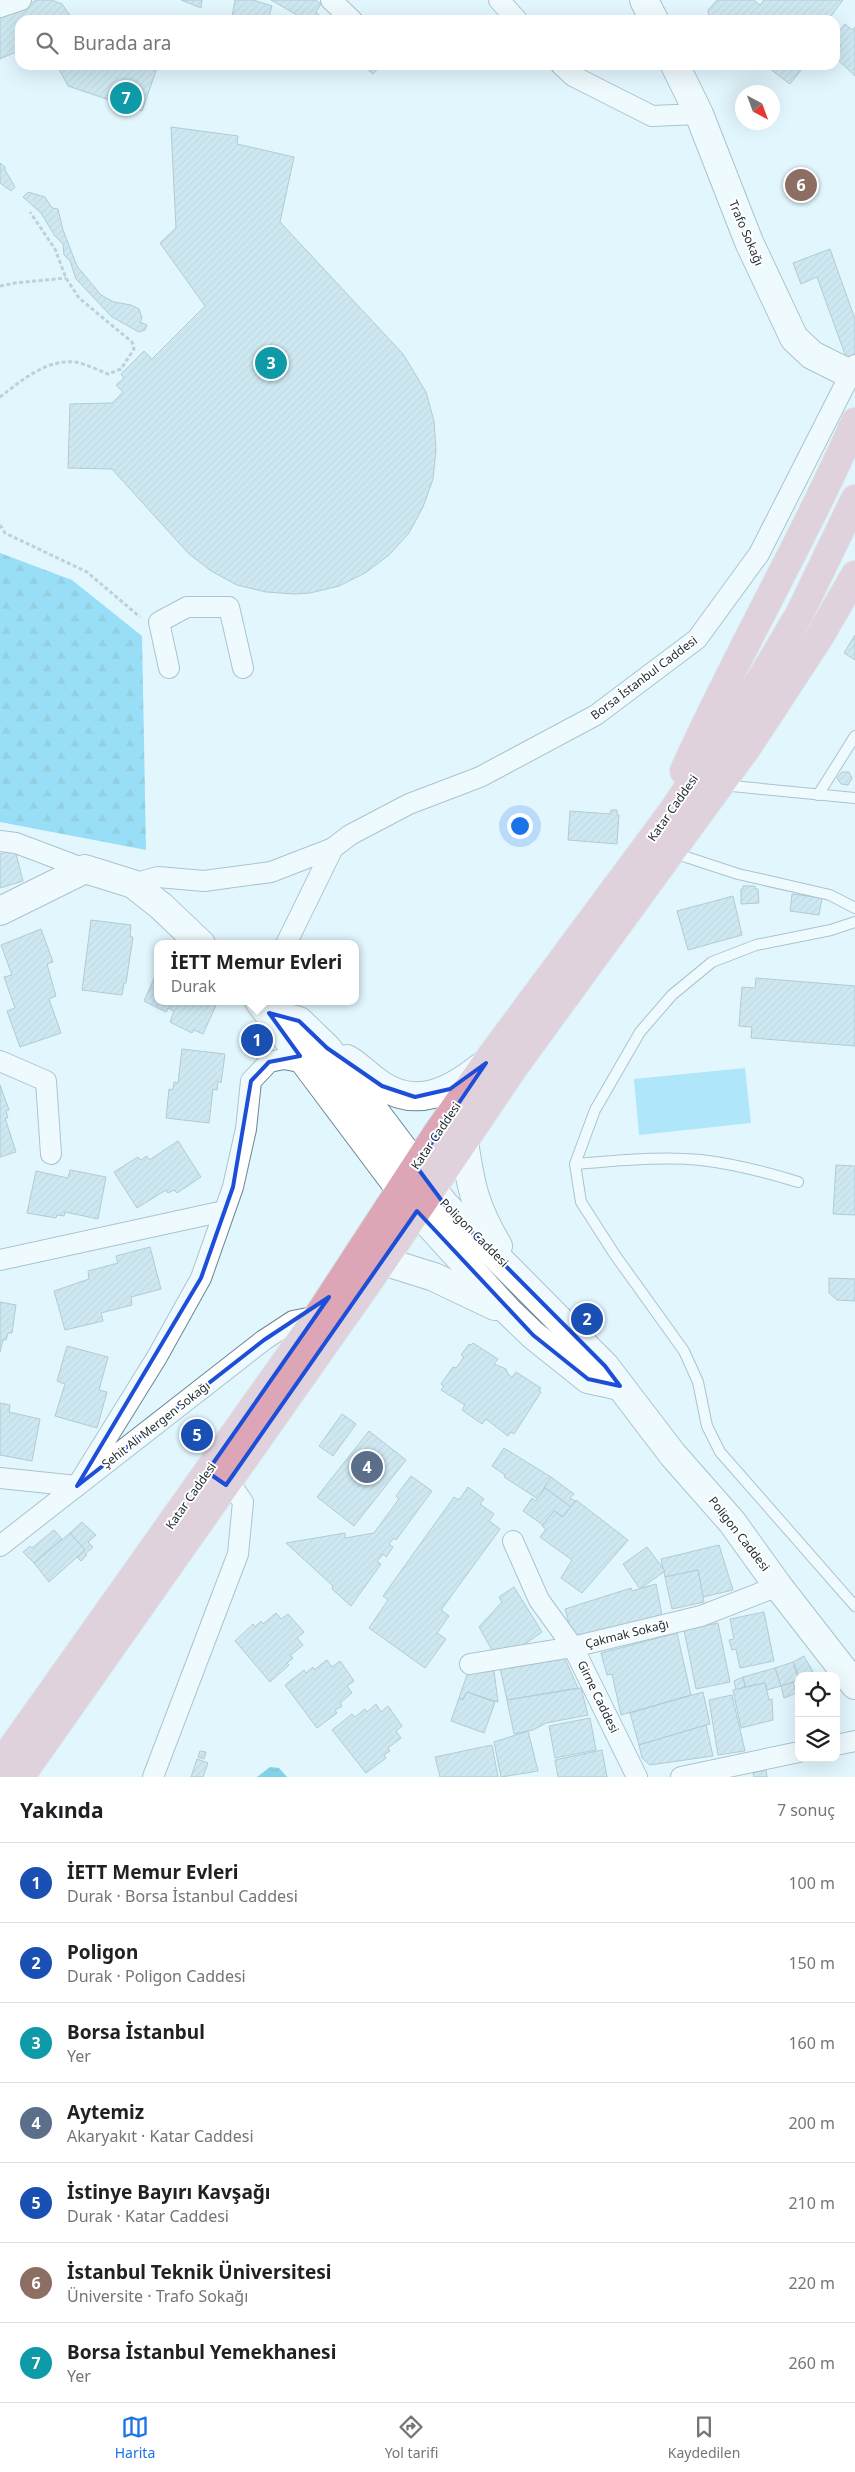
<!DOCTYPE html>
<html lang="tr">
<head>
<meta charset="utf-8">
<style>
  body { margin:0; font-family:"Noto Sans",sans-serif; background:#f6f6f6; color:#202124 }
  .controls { position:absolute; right:15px; bottom:15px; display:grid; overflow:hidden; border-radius:10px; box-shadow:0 5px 20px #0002 }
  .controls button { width:45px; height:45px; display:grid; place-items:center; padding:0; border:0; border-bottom:1px solid #e0e0e0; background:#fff; color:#202124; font:25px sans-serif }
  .compass { position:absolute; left:735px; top:85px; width:45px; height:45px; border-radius:50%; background:#fff; box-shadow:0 5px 20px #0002; rotate:139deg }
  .you { position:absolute; left:519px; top:825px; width:18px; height:18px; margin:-12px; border:4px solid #fff; border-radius:50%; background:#1a73e8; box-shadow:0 0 0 8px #1a73e833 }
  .badge { display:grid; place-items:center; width:32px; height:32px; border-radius:50%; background:#1a73e8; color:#fff; font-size:16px; font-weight:700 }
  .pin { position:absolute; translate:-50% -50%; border:2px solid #fff; box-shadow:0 1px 5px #0006 }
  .popup { position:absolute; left:154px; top:940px; width:205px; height:65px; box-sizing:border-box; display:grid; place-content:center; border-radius:10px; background:#fff; filter:drop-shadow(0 1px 4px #0005); font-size:16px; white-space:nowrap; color:#757577 }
  .popup b { font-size:19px; color:#202124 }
  .popup::after { content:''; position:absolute; left:50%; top:100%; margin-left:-10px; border:10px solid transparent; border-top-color:#fff }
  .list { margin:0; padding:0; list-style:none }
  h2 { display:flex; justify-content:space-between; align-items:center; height:65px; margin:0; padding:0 20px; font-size:21px }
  h2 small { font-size:16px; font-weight:400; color:#757577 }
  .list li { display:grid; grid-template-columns:32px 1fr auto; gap:15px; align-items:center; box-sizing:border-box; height:80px; padding:0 20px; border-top:1px solid #e0e0e0 }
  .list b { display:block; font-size:19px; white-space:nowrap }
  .list p { margin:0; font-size:16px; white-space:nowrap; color:#757577 }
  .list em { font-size:16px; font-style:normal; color:#757577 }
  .icon { flex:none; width:28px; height:28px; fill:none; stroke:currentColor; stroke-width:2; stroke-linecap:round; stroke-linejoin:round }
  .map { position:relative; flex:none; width:855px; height:1777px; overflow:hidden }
  .search { position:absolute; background:#fff; box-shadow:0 5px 20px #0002; left:15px; right:15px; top:15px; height:55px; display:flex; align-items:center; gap:12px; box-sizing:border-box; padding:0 18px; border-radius:15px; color:#757577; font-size:19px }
  .sheet { height:625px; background:#fff }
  nav { display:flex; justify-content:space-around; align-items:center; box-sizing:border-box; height:70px; border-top:1px solid #e0e0e0; background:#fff; font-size:14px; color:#757577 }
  nav a { display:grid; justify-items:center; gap:2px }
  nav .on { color:#1a73e8 }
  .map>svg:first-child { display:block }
  .forest { fill:url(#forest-firs) }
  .green { fill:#73d3f7 }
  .water { fill:url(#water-waves) }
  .building { fill:url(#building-hatch); stroke:#7695a2 }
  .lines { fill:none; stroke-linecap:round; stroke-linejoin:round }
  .lane-casing { stroke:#698793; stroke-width:12 }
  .street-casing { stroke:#698793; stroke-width:22 }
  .secondary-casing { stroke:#698793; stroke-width:30 }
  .primary-casing { stroke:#d2d4d5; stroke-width:30 }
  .path { stroke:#93a5ab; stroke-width:3; stroke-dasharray:4 2.5; stroke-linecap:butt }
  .lane { stroke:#fff; stroke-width:10 }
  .street { stroke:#fff; stroke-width:20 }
  .secondary { stroke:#fff; stroke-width:28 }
  .primary { stroke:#dca6b6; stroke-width:28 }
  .marked { fill:none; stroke:#1d4ed8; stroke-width:4; stroke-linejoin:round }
  .labels { text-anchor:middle; stroke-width:4; stroke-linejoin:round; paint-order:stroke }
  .street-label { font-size:12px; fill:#1d2a2f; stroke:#fff }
</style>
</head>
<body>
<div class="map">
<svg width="855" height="1777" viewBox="0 0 855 1777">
  <defs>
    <pattern id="forest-firs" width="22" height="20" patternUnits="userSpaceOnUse" patternTransform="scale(1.25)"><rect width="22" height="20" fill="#3fc2ed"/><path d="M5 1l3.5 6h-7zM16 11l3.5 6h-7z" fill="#349ec0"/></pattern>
    <pattern id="water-waves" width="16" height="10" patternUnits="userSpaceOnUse" patternTransform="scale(1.25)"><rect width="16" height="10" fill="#0ca7d1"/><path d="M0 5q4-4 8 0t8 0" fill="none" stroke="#0b88aa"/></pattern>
    <pattern id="building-hatch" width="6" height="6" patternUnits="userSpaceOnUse" patternTransform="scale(1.25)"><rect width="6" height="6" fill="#b6d7e4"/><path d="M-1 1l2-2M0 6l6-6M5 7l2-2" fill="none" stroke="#9cb9c4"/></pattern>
  </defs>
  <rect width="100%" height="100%" fill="#e2f6fe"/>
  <path class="forest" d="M 0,553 L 72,580 L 142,636 L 146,850 L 0,822 Z"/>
  <path class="green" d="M 745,1068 L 751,1123 L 639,1135 L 634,1079 Z"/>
  <path class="water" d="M 270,1767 L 279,1768 L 287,1777 L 257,1777 Z"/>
  <g class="building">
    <path d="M 37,0 L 51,0 L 62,4 L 71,17 L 80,20 L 20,20 L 20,50 L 0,59 L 0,18 Z"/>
    <path d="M 181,0 L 202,0 L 201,8 Z"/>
    <path d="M 235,0 L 253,0 L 272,6 L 268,20 L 242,20 L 232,17 Z"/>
    <path d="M 271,0 L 316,0 L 321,4 L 316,12 L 322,18 L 321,20 L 296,20 L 297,15 Z"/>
    <path d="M 717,0 L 754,0 L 760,5 L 764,0 L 843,0 L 828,20 L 710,20 L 708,10 Z"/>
    <path d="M 845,24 L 852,30 L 855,27 L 855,76 L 835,57 L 835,52 L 841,46 L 835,41 L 835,36 Z"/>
    <path d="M 57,65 L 158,65 L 142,111 L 68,86 Z"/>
    <path d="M 368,65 L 381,65 L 373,74 L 367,69 Z"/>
    <path d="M 765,65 L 805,65 L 790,84 Z"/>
    <path d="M 171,127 L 238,136 L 237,144 L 294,157 L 280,222 L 403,354 L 426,392 L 434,421 L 436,450 L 433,479 L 423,507 L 409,533 L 389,555 L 365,573 L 339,586 L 310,593 L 295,594 L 266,592 L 237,585 L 211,571 L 188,553 L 112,469 L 68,468 L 70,404 L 112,403 L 123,392 L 116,385 L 124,378 L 121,374 L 144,351 L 152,359 L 205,306 L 160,243 L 176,228 Z"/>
    <path d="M 0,163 L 5,167 L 5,170 L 15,187 L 11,191 L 0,183 Z"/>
    <path d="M 28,192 L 45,197 L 52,208 L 58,209 L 63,230 L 77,266 L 101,295 L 114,302 L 131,305 L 139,309 L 142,318 L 140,322 L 147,325 L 145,330 L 139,332 L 112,317 L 76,279 L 70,261 L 64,255 L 63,244 L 55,236 L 41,213 L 23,197 Z"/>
    <path d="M 830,249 L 855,319 L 855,382 L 817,277 L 801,284 L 793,263 Z"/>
    <path d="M 855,635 L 855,660 L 844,653 Z"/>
    <path d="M 842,772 L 849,772 L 852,778 L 848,785 L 841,784 L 837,778 Z"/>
    <path d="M 611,810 L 617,810 L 617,814 L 619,815 L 617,844 L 568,840 L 570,811 L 610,814 Z"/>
    <path d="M 15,850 L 23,881 L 0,888 L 0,854 Z"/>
    <path d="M 743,886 L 755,886 L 755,889 L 758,889 L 759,903 L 741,904 L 741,889 L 743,889 Z"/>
    <path d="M 792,894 L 822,898 L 819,915 L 790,911 Z"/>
    <path d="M 733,896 L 742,935 L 688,950 L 677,911 Z"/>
    <path d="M 91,920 L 131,925 L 130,937 L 133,937 L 126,983 L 124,983 L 122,995 L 82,990 Z"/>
    <path d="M 41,929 L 53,962 L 47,964 L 56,996 L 49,999 L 61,1033 L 20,1047 L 7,1011 L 15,1008 L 4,977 L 12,975 L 1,945 Z"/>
    <path d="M 158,970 L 158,1001 L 218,1001 L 203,1034 L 194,1030 L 192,1033 L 170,1022 L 174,1011 L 168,1008 L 166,1012 L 144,1001 Z"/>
    <path d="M 756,978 L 855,986 L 855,1046 L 751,1038 L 752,1027 L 739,1026 L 742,987 L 755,988 Z"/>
    <path d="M 182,1049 L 225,1054 L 221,1083 L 218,1081 L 217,1090 L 213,1089 L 209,1123 L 166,1118 L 169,1089 L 173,1090 L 174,1082 L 178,1083 Z"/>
    <path d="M 0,1085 L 9,1110 L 6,1111 L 8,1118 L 5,1118 L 16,1152 L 0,1157 Z"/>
    <path d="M 178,1141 L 201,1177 L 177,1193 L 174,1190 L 168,1193 L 166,1190 L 137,1208 L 114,1172 L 138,1157 L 141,1160 L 147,1156 L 149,1160 Z"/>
    <path d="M 836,1165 L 855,1166 L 855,1215 L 833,1214 Z"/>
    <path d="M 70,1170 L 106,1177 L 98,1219 L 65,1212 L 64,1216 L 57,1215 L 56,1218 L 27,1213 L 36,1171 L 68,1178 Z"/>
    <path d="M 150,1247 L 161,1289 L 131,1297 L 132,1305 L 101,1313 L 103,1321 L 65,1330 L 54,1291 L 89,1279 L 88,1271 L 118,1263 L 116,1256 Z"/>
    <path d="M 829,1278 L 855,1279 L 855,1301 L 837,1300 L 829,1293 Z"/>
    <path d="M 0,1302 L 16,1305 L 12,1333 L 8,1333 L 6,1340 L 3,1340 L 0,1352 Z"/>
    <path d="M 473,1343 L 498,1359 L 494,1364 L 506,1369 L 508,1374 L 512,1377 L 516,1372 L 541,1388 L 539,1391 L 541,1392 L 514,1434 L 511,1432 L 508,1436 L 486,1419 L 482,1424 L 462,1410 L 465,1405 L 441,1390 L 444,1386 L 441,1384 L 453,1367 L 456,1368 L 464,1357 L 461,1355 L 469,1344 L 471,1345 Z"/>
    <path d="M 67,1346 L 108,1357 L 99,1390 L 107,1392 L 97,1428 L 55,1416 L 65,1384 L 57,1381 Z"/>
    <path d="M 0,1403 L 10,1405 L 9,1412 L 40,1419 L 32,1461 L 0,1455 Z"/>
    <path d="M 342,1414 L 356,1424 L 333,1456 L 319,1446 Z"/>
    <path d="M 369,1431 L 406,1460 L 354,1526 L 317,1497 Z"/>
    <path d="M 504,1448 L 551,1477 L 538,1499 L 504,1477 L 505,1475 L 492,1466 Z"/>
    <path d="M 411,1476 L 432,1491 L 396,1540 L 394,1538 L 389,1544 L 393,1547 L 386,1557 L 383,1554 L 377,1562 L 381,1564 L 351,1606 L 332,1589 L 333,1586 L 286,1543 L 345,1533 L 345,1538 L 374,1533 L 399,1499 L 396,1496 Z"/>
    <path d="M 551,1477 L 574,1494 L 570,1498 L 575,1501 L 571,1507 L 544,1487 Z"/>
    <path d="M 468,1487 L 484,1499 L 480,1504 L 494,1514 L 489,1521 L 500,1529 L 441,1610 L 449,1616 L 437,1633 L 446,1639 L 425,1668 L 369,1628 L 388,1600 L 383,1596 L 454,1497 L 459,1500 Z"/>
    <path d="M 545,1488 L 571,1507 L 563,1517 L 554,1511 L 543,1525 L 523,1511 L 532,1498 L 536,1501 Z"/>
    <path d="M 576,1500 L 628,1540 L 582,1593 L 561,1578 L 572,1560 L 540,1537 L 546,1529 L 542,1526 L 554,1511 L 563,1517 Z"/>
    <path d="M 82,1522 L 96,1535 L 88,1542 L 93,1547 L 85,1554 L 87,1555 L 81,1561 L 77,1557 L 85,1550 L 70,1533 Z"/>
    <path d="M 54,1530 L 62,1539 L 34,1563 L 23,1552 L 30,1546 L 32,1548 Z"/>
    <path d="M 70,1533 L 85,1550 L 49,1582 L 34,1563 Z"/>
    <path d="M 719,1545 L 733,1590 L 703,1597 L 698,1570 L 665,1577 L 661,1559 Z"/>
    <path d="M 647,1547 L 665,1571 L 640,1589 L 623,1564 Z"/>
    <path d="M 698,1570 L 704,1602 L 672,1609 L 665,1577 Z"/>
    <path d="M 656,1584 L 662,1615 L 581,1637 L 572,1634 L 565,1609 L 631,1588 L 632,1591 Z"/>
    <path d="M 514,1587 L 542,1632 L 518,1649 L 492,1650 L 479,1627 L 502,1602 L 499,1597 Z"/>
    <path d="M 764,1612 L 774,1661 L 740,1668 L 736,1649 L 732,1650 L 729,1640 L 734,1639 L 730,1619 Z"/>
    <path d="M 276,1613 L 281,1619 L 288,1614 L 304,1632 L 297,1638 L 303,1645 L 290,1656 L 293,1658 L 287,1663 L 289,1665 L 270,1682 L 235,1641 L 253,1624 L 255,1627 L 261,1621 L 263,1624 Z"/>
    <path d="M 718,1623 L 730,1682 L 696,1689 L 684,1630 Z"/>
    <path d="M 677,1633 L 691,1695 L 621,1715 L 612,1674 L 607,1675 L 601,1653 Z"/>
    <path d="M 563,1654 L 578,1688 L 507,1700 L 500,1668 Z"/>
    <path d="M 804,1656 L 813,1672 L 799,1676 L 793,1662 Z"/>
    <path d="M 327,1660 L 332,1667 L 340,1661 L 354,1681 L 347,1686 L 352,1693 L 340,1703 L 342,1706 L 335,1710 L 337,1713 L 317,1728 L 285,1685 L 304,1670 L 306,1673 L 313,1667 L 314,1670 Z"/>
    <path d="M 793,1662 L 799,1680 L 781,1686 L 775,1668 Z"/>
    <path d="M 775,1668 L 781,1686 L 767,1690 L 765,1683 L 745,1687 L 743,1677 Z"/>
    <path d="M 475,1670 L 494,1671 L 498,1702 L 467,1692 L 463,1700 L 459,1698 L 468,1672 Z"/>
    <path d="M 743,1677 L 745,1687 L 736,1690 L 734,1681 Z"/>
    <path d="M 793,1682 L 796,1693 L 784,1698 L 781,1686 Z"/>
    <path d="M 765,1683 L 769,1700 L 772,1699 L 773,1720 L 741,1728 L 733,1690 Z"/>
    <path d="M 581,1688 L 588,1715 L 546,1723 L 533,1730 L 514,1734 L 507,1700 Z"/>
    <path d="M 467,1692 L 495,1702 L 484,1733 L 451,1721 L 459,1698 L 463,1700 Z"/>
    <path d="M 703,1692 L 710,1724 L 639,1745 L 630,1713 Z"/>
    <path d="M 732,1695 L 745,1751 L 718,1755 L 709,1700 Z"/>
    <path d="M 376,1704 L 381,1712 L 388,1706 L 402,1726 L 396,1731 L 401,1738 L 388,1748 L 390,1751 L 384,1755 L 386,1758 L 366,1773 L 332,1730 L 352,1714 L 355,1717 L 365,1709 L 367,1712 Z"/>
    <path d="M 590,1718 L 596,1750 L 555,1758 L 549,1726 Z"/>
    <path d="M 706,1725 L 713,1756 L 650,1765 L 642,1758 L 639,1745 Z"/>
    <path d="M 528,1731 L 538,1771 L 501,1777 L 494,1742 Z"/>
    <path d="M 492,1745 L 498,1777 L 440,1777 L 435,1757 Z"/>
    <path d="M 602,1750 L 607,1777 L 558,1777 L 555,1760 Z"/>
    <path d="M 200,1751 L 206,1752 L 204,1759 L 198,1757 Z"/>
    <path d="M 197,1759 L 208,1763 L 203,1777 L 191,1777 Z"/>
    <path d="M 766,1770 L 767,1777 L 754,1777 L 753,1773 Z"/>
  </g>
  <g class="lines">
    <defs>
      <g id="lane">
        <path d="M 722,785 L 855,798"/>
        <path d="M 818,795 L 855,736"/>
        <path d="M 671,852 L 738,874 L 830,895 L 855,908"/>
        <path d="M 855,922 L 831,930 L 756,945 L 712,962 L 672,995 L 640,1032 L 595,1110 L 575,1164 L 581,1202 L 615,1255 L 684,1351 L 698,1382 L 707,1426 L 720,1452 L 855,1606"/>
        <path d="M 575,1164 C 617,1161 659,1156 701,1160 C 734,1164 766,1172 798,1182"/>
      </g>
      <g id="street">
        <path d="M 331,0 L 352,20"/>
        <path d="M 499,0 L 517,20"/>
        <path d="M 0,7 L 21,0"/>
        <path d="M 561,65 L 573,76 L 652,116 L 699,114"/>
        <path d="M 169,668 L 159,622 L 187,607 L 229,607 L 243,668"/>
        <path d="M 0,841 L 16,843 L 85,869"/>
        <path d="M 133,884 L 158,877 L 204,881 L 271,872 L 333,848"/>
        <path d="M 286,944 L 333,848 L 350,835 L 409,804 L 480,777 L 596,715 L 697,639 L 759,554 L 855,365"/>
        <path d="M 0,1061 L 46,1081 L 51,1154"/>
        <path d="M 0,1260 L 224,1211"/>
        <path d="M 0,1478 L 77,1486 L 157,1357 L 201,1278 L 233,1187 L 246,1129 L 251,1081 L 269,1062 L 284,1059 L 305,1063"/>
        <path d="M 513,1541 L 539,1600 L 573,1647 L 637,1777"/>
        <path d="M 0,1546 L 264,1340 L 293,1321 L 318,1316"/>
        <path d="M 470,1664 L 573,1647 L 701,1616 L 778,1586"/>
        <path d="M 836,1745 L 855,1741"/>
        <path d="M 153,1777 L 238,1554 L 243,1502 L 236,1492 L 226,1485"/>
        <path d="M 681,1777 L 799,1752"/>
      </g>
      <g id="secondary">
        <path d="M 644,0 L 654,20"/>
        <path d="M 675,65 L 699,114 L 749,242 L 794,338 L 812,355 L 850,374"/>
        <path d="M 0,911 L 85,869 L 133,884 L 161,906 L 201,944"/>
        <path d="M 259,1001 L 400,1189"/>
        <path d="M 269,1013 L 299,1021 L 327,1048 L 416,1166"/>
        <path d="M 347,1059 C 359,1066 369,1077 381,1085 C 417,1109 451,1091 481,1067"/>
        <path d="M 464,1141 C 470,1184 475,1208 498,1246"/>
        <path d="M 432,1189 L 445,1205 L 605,1366 L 673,1455 L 732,1522 L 778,1586 L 855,1685"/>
        <path d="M 417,1211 L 508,1311 L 533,1335 L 588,1379 L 620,1386"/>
        <path d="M 383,1261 L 434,1277 L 495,1306"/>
      </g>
      <g id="primary">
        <path d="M 684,771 C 737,653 803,541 855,422"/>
        <path d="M 0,1765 L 318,1316 L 438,1132 L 486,1063 L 672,812 L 724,735 L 761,679 L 799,615 L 855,499"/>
        <path d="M 20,1777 L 383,1261 L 514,1067 L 748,746 L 820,636 L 855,575"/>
      </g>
    </defs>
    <use href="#lane" class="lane-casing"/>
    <use href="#street" class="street-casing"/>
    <use href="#secondary" class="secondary-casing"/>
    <use href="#primary" class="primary-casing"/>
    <g class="path">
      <path d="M 0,286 L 15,283 L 66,278"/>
      <path d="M 0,397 C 21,381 46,359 75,362 C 86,364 98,370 108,374 L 121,369 L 134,349 L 132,342 L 79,298 L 66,278 L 55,249 L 30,212"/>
      <path d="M 0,525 L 5,533 L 87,572 L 140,617"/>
    </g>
    <use href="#lane" class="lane"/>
    <use href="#street" class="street"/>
    <use href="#secondary" class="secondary"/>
    <use href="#primary" class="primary"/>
  </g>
  <path d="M0 0H855V1777H0ZM 269,1013 L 299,1021 L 327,1048 L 382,1086 L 415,1097 L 450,1089 L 486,1063 L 416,1166 L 445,1205 L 605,1366 L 620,1386 L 588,1379 L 533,1335 L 417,1211 L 226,1485 L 207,1472 L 329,1297 L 264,1340 L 77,1486 L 201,1278 L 233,1187 L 251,1081 L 269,1062 L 300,1056 Z" fill="#e2f6fe" fill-opacity=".55" fill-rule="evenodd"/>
  <path class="marked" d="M 269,1013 L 299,1021 L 327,1048 L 382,1086 L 415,1097 L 450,1089 L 486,1063 L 416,1166 L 445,1205 L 605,1366 L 620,1386 L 588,1379 L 533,1335 L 417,1211 L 226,1485 L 207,1472 L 329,1297 L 264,1340 L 77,1486 L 201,1278 L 233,1187 L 251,1081 L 269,1062 L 300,1056 Z"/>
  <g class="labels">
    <g class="street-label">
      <text transform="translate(746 233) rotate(67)" y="4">Trafo Sokağı</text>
      <text transform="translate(644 678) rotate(-37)" y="4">Borsa İstanbul Caddesi</text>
      <text transform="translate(673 808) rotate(-55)" y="4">Katar Caddesi</text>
      <text transform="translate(436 1136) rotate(-56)" y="4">Katar Caddesi</text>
      <text transform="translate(474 1233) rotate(45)" y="4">Poligon Caddesi</text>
      <text transform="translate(156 1425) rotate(-38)" y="4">Şehit Ali Mergen Sokağı</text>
      <text transform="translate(191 1496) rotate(-55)" y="4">Katar Caddesi</text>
      <text transform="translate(739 1534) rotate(52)" y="4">Poligon Caddesi</text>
      <text transform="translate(627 1634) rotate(-14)" y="4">Çakmak Sokağı</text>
      <text transform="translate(598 1697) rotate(64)" y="4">Girne Caddesi</text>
    </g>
  </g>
</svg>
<div class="controls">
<button><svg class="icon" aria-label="locate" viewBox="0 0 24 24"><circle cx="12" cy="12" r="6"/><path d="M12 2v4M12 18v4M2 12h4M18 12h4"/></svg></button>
<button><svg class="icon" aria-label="layers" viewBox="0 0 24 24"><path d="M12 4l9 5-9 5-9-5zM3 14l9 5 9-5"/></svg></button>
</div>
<svg class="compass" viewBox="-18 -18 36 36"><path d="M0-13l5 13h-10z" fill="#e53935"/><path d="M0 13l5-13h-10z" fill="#757577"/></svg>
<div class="you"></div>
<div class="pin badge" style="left:257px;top:1040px;background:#1a4fb4">1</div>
<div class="popup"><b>İETT Memur Evleri</b>Durak</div>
<div class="pin badge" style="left:587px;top:1319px;background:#1a4fb4">2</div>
<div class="pin badge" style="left:271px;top:363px;background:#0f9aa8">3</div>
<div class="pin badge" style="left:367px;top:1467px;background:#5c6f8a">4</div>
<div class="pin badge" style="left:197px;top:1435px;background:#1a4fb4">5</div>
<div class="pin badge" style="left:801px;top:185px;background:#8d6e63">6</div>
<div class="pin badge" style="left:126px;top:98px;background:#0f9aa8">7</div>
<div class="search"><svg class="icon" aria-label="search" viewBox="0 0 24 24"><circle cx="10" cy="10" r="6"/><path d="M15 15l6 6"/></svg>Burada ara</div>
</div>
<section class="sheet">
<h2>Yakında<small>7 sonuç</small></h2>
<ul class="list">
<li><span class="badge" style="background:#1a4fb4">1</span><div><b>İETT Memur Evleri</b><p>Durak · Borsa İstanbul Caddesi</p></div><em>100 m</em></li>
<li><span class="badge" style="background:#1a4fb4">2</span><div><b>Poligon</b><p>Durak · Poligon Caddesi</p></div><em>150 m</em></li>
<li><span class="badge" style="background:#0f9aa8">3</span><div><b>Borsa İstanbul</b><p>Yer</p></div><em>160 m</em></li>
<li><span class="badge" style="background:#5c6f8a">4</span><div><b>Aytemiz</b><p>Akaryakıt · Katar Caddesi</p></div><em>200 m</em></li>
<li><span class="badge" style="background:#1a4fb4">5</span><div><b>İstinye Bayırı Kavşağı</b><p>Durak · Katar Caddesi</p></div><em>210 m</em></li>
<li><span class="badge" style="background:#8d6e63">6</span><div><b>İstanbul Teknik Üniversitesi</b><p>Üniversite · Trafo Sokağı</p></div><em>220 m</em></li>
<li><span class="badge" style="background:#0f9aa8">7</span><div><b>Borsa İstanbul Yemekhanesi</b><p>Yer</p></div><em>260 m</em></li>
</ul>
</section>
<nav>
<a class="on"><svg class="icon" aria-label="map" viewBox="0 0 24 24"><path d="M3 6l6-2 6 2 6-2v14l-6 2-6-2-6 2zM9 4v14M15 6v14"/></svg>Harita</a>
<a><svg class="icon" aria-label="directions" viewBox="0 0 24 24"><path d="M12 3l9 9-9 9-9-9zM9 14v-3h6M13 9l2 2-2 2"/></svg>Yol tarifi</a>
<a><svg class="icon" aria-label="saved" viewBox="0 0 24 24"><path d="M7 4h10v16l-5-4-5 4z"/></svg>Kaydedilen</a>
</nav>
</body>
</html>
